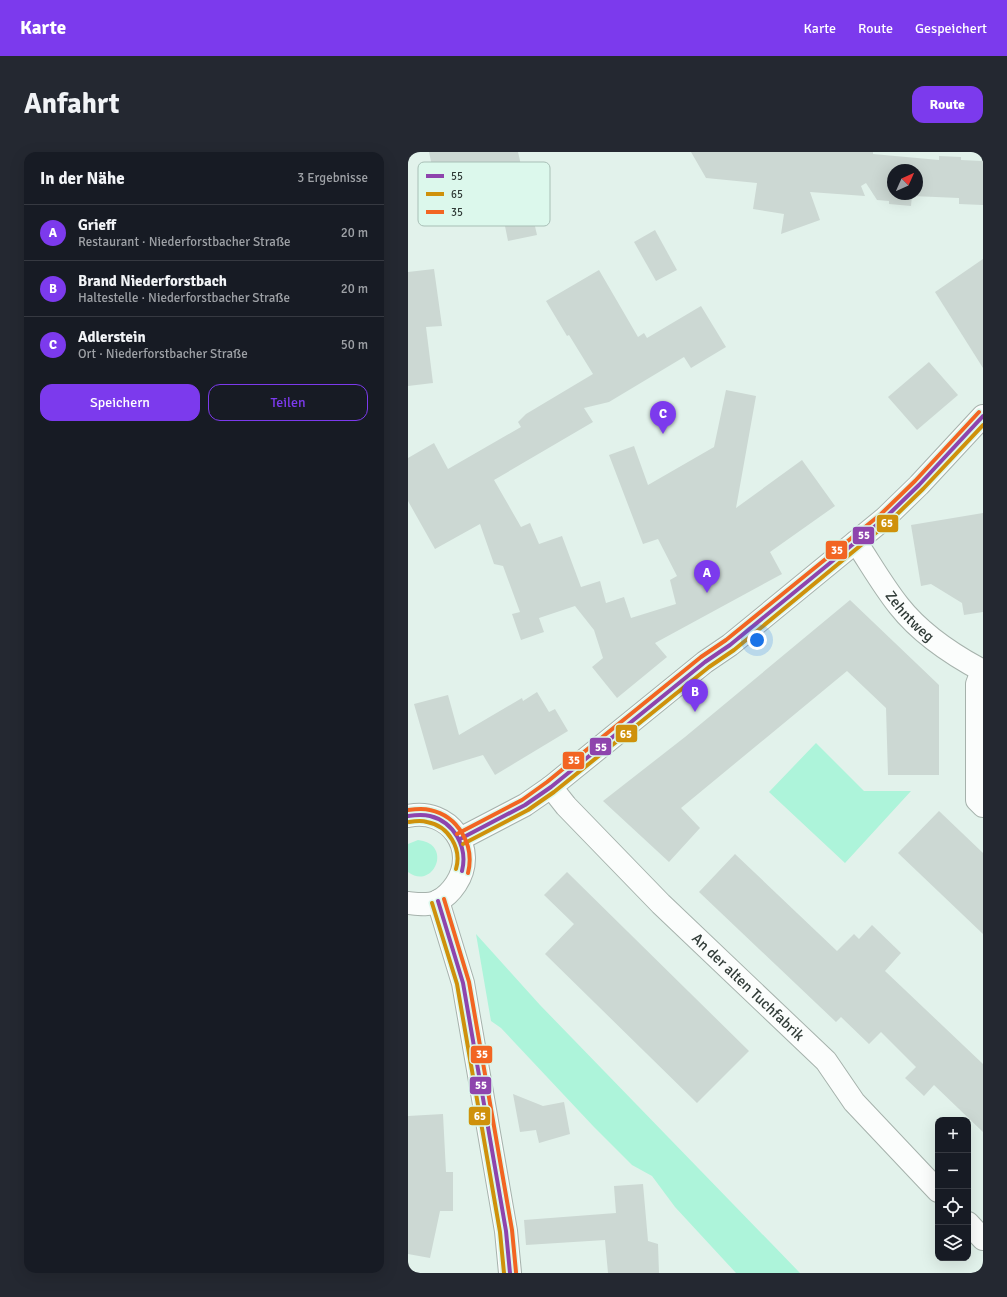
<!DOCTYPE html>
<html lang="de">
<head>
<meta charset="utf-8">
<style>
  body { margin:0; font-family:Signika,sans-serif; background:#242831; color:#f1f3f6 }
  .controls { position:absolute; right:12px; bottom:12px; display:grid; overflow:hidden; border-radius:8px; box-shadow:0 4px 16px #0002 }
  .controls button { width:36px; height:36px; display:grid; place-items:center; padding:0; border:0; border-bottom:1px solid #363941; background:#171b24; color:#f1f3f6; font:20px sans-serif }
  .compass { position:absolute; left:479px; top:12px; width:36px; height:36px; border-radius:50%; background:#171b24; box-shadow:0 4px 16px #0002; rotate:45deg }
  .you { position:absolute; left:349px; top:488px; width:14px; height:14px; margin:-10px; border:3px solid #fff; border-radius:50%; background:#1a73e8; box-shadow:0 0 0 6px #1a73e833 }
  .badge { display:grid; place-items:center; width:26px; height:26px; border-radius:50%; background:#7c3aed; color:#fff; font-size:13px; font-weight:700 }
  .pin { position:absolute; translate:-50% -33px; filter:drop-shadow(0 1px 2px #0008) }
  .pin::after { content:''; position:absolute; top:21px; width:14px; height:12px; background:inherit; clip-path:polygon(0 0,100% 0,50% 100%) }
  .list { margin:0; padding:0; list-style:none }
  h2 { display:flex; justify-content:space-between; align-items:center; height:52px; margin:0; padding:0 16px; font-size:17px }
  h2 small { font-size:13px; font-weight:400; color:#9ea1a6 }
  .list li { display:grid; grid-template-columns:26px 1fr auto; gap:12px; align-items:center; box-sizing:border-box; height:56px; padding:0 16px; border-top:1px solid #363941 }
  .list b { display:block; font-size:15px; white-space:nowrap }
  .list p { margin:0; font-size:13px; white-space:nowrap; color:#9ea1a6 }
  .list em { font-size:13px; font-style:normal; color:#9ea1a6 }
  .actions { display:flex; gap:8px; padding:12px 16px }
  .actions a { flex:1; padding:9px 0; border:1px solid #7c3aed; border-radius:12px; text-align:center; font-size:14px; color:#7c3aed }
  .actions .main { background:#7c3aed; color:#fff }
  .icon { flex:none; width:22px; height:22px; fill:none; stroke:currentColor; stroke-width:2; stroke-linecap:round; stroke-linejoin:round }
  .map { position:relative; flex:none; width:575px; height:1121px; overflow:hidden; border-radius:12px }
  header { display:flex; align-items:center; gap:24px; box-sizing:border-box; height:56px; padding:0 20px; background:#7c3aed; color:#fff }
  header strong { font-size:19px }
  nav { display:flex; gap:22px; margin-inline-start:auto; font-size:14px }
  .intro { display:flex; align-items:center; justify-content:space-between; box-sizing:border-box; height:96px; padding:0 24px }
  h1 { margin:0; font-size:28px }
  .button { padding:10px 18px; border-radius:12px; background:#7c3aed; color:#fff; font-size:14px; font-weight:700 }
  main { display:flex; gap:24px; padding:0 24px }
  aside { flex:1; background:#171b24; border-radius:12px; box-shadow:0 4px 16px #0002 }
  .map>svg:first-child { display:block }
  .green { fill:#adf4da }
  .building { fill:#ccd8d3; fill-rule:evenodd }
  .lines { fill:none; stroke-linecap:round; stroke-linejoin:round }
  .minor-casing { stroke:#a6b2ac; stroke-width:24 }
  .tertiary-casing { stroke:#a6b2ac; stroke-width:24 }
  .minor { stroke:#fbfdfc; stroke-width:22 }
  .tertiary { stroke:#fbfdfc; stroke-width:22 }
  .bus-1-casing { stroke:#dcf8ec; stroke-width:7 }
  .bus-2-casing { stroke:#dcf8ec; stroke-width:7 }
  .bus-3-casing { stroke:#dcf8ec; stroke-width:7 }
  .bus-1 { stroke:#8e44ad; stroke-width:4 }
  .bus-2 { stroke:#cf910b; stroke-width:4 }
  .bus-3 { stroke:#f26522; stroke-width:4 }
  .labels { text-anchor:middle; stroke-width:3; stroke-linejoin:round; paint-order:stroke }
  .street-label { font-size:15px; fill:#303b37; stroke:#dcf8ec }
  .key { fill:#dcf8ec; stroke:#a8bfb6; stroke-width:1 }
  .key-label { font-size:11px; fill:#303b37 }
  .line-badge { stroke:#dcf8ec; stroke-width:1.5 }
  .badge-label { font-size:11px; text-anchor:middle; font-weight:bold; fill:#fff }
</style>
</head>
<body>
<header>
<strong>Karte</strong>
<nav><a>Karte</a><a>Route</a><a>Gespeichert</a></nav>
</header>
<div class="intro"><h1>Anfahrt</h1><a class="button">Route</a></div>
<main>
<aside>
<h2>In der Nähe<small>3 Ergebnisse</small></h2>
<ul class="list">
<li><span class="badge">A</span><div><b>Grieff</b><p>Restaurant · Niederforstbacher Straße</p></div><em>20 m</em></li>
<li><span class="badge">B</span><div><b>Brand Niederforstbach</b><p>Haltestelle · Niederforstbacher Straße</p></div><em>20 m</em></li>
<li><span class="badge">C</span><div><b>Adlerstein</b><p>Ort · Niederforstbacher Straße</p></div><em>50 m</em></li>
</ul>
<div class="actions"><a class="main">Speichern</a><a>Teilen</a></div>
</aside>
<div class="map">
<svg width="575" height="1121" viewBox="0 0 575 1121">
  <rect width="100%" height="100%" fill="#e2f2eb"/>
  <g class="green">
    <path d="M 408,591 L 456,639 L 503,639 L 437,711 L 361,640 Z"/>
    <path d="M 10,688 C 46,692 25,739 0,720 L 0,692 Z"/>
    <path d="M 68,782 L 132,853 L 392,1121 L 328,1121 L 267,1055 L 244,1024 L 224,1013 L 186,975 L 93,876 L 83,869 Z"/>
  </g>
  <g class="building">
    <path d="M 21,0 L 110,0 L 129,83 L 100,89 L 94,59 L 36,71 Z"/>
    <path d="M 283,0 L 465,0 L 465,2 L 531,8 L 531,4 L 553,5 L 553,8 L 575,9 L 575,53 L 551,52 L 551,46 L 504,44 L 503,54 L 481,52 L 481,49 L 469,48 L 458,31 L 453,34 L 457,44 L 402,40 L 412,68 L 373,82 L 376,62 L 345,57 L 349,31 L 298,26 ZM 485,18 L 509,18 L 509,42 L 485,42 Z"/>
    <path d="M 247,78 L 269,118 L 248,129 L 226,90 Z"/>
    <path d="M 575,107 L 575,216 L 527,140 Z"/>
    <path d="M 26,117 L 34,174 L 18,175 L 25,231 L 0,234 L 0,120 Z"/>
    <path d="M 191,118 L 230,185 L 236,181 L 239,186 L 293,154 L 318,195 L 283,216 L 276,205 L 201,250 L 176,256 L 185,270 L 86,328 L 113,375 L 122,371 L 131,392 L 154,384 L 173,435 L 192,429 L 198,451 L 216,445 L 223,466 L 268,452 L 262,428 L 269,424 L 250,387 L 235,392 L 201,303 L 226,294 L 240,333 L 306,295 L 318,238 L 348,244 L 328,356 L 394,308 L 427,354 L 362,400 L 374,422 L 247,491 L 259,505 L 209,546 L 184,515 L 195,506 L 186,478 L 167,454 L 131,466 L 136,480 L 113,488 L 104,462 L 112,460 L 95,414 L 86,412 L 72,372 L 27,397 L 0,349 L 0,306 L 26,291 L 40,317 L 113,275 L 110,270 L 118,262 L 185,222 L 161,183 L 159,184 L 138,149 Z"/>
    <path d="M 521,210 L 550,243 L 509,278 L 480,245 Z"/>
    <path d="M 575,361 L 575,460 L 556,463 L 554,451 L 523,432 L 513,434 L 503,373 Z"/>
    <path d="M 442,448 L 531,533 L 531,623 L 480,623 L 478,556 L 439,519 L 273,656 L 292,676 L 261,710 L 195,649 L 277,585 Z"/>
    <path d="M 129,540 L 141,560 L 147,557 L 160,579 L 87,623 L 75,603 L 25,618 L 6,552 L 40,543 L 51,583 L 114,546 L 115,549 Z"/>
    <path d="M 531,659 L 575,701 L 575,782 L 490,701 Z"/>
    <path d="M 327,702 L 429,799 L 446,782 L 451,787 L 464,773 L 493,801 L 477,819 L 575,912 L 575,980 L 526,933 L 516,944 L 497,926 L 508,915 L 473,880 L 461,892 L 433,865 L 428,870 L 291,740 Z"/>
    <path d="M 159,720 L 341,899 L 289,951 L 137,802 L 166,772 L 136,743 Z"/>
    <path d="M 105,942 L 135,954 L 156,950 L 162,982 L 131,991 L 128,978 L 112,980 Z"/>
    <path d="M 35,962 L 38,1020 L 45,1020 L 45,1059 L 32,1059 L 22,1106 L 0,1102 L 0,964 Z"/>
    <path d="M 235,1032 L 240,1089 L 250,1092 L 251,1121 L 200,1121 L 197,1088 L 118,1093 L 116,1068 L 208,1061 L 206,1034 Z"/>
  </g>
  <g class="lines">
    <defs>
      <g id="minor">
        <path id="s1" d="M 448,390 C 462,411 475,434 491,454 C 513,482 543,502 575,519"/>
        <path d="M 574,519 L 569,532 L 569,648 L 575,654"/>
        <path id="s2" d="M 143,635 L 158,654 L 253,752 L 418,909 L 446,950 L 530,1039"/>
        <path d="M 560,1071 L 575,1087"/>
      </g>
      <g id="tertiary">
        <path d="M 0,664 C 41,655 71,697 48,732 C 44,738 38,745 30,749 C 21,754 10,752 0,751"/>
        <path d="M 52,687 L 117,653 L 143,635 L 297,510 L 322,493 L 477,366 L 511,333 L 575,264"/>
        <path d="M 30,749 L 55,831 L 98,1079 L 102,1121"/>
      </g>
    </defs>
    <use href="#minor" class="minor-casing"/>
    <use href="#tertiary" class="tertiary-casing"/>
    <use href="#minor" class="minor"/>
    <use href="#tertiary" class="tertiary"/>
    <defs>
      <g id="bus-1">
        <path d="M 0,664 C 7,663 14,662 22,664 C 46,670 60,695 54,719"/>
        <path d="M 52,687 L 117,653 L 143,635 L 297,510 L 322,493 L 477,366 L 511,333 L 575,264"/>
        <path d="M 30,749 L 55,831 L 98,1079 L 102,1121"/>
      </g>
      <g id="bus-2">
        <path d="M 1,670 C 7,669 13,668 19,670 C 41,674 54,697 48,717"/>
        <path d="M 55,692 L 120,658 L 146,640 L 301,515 L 326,498 L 481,370 L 515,337 L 575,273"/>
        <path d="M 24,751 L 49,832 L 92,1080 L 96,1121"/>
      </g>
      <g id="bus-3">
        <path d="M 0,658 C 7,657 15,656 22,658 C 50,664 67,693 60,721"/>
        <path d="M 49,682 L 114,648 L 139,630 L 293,505 L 318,488 L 473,362 L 507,329 L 571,260"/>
        <path d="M 36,747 L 61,830 L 104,1078 L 108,1120"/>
      </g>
    </defs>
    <use href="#bus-1" class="bus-1-casing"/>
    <use href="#bus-2" class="bus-2-casing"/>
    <use href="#bus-3" class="bus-3-casing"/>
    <use href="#bus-1" class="bus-1"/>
    <use href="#bus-2" class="bus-2"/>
    <use href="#bus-3" class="bus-3"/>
  </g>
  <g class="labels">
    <g class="street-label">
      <text dy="5" stroke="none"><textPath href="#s1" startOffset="92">Zehntweg</textPath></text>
      <text dy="5" stroke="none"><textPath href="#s2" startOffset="281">An der alten Tuchfabrik</textPath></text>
    </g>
  </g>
  <rect x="10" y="10" width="132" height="64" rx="6" class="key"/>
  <rect x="18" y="22" width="18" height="4" fill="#8e44ad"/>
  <rect x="18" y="40" width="18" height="4" fill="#cf910b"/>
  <rect x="18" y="58" width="18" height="4" fill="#f26522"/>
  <g class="key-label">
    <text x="43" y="28">55</text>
    <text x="43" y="46">65</text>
    <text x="43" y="64">35</text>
  </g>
  <g class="line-badge">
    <rect x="468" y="362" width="23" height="19" rx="4" fill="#cf910b"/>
    <rect x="444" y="374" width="23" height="19" rx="4" fill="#8e44ad"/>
    <rect x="417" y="388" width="23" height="20" rx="4" fill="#f26522"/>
    <rect x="207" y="572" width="23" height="19" rx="4" fill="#cf910b"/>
    <rect x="181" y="585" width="23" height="19" rx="4" fill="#8e44ad"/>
    <rect x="154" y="599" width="23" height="19" rx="4" fill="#f26522"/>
    <rect x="62" y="893" width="23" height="19" rx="4" fill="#f26522"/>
    <rect x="61" y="924" width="23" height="19" rx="4" fill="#8e44ad"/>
    <rect x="60" y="954" width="23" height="20" rx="4" fill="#cf910b"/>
  </g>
  <g class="badge-label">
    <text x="479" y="375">65</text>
    <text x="456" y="387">55</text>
    <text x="429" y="402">35</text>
    <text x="218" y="586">65</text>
    <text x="193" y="599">55</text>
    <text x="166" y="612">35</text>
    <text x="74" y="906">35</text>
    <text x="73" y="937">55</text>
    <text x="72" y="968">65</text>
  </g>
</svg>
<div class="controls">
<button>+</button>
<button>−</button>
<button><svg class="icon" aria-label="locate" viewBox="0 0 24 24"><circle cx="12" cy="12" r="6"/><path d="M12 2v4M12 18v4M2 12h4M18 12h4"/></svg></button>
<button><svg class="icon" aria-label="layers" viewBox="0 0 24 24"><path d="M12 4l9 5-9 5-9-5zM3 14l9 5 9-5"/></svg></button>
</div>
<svg class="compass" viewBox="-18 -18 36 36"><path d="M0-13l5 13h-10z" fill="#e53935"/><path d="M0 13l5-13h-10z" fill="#9ea1a6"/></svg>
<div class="you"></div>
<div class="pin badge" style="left:299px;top:441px">A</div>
<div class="pin badge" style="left:287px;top:560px">B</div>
<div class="pin badge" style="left:255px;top:282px">C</div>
</div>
</main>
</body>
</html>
